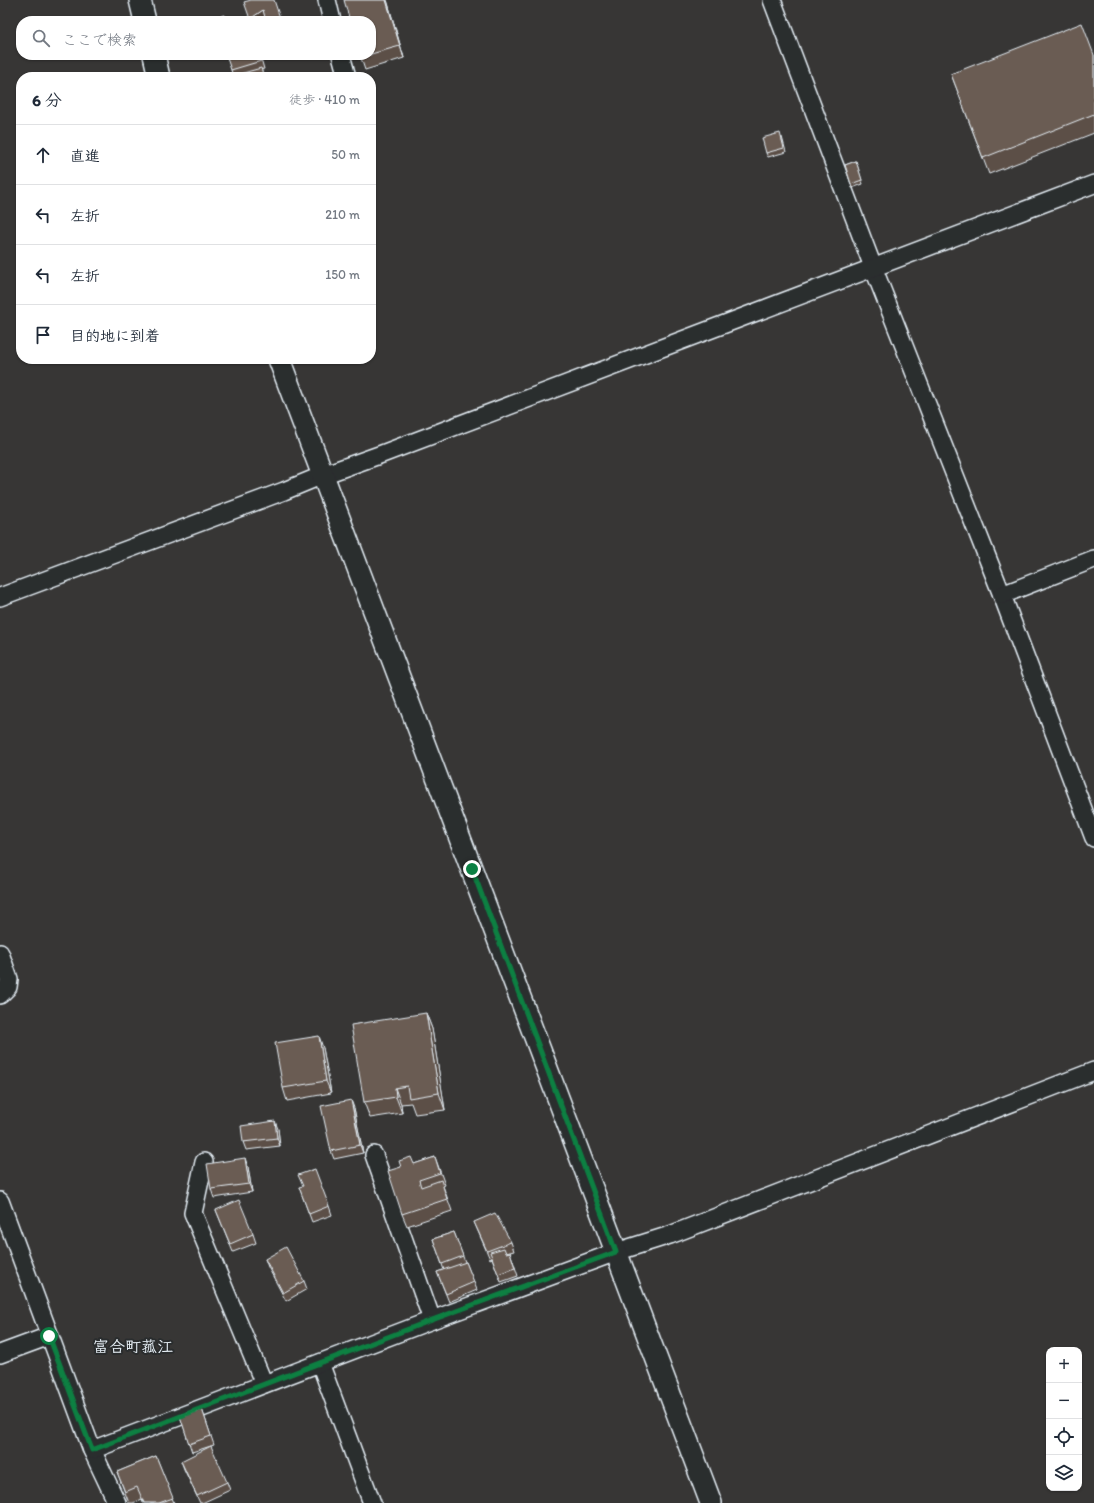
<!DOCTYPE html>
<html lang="ja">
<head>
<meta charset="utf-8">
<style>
  body { margin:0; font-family:Itim,"Klee One",sans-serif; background:#f2f2f3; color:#1f2937 }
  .controls { position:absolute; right:12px; bottom:12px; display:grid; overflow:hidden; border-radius:8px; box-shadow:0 1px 3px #0004 }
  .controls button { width:36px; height:36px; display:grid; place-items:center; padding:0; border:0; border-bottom:1px solid #e0e1e3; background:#fff; color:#1f2937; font:20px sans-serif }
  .stop { position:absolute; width:12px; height:12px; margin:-9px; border:3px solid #0b8043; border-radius:50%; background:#fff }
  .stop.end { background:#0b8043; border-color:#fff; box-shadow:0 1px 4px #0008 }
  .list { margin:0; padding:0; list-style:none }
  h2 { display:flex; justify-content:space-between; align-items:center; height:52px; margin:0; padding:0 16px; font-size:17px }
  h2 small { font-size:13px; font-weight:400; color:#747a83 }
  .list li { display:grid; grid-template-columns:26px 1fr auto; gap:12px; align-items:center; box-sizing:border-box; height:60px; padding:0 16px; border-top:1px solid #e0e1e3 }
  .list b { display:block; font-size:15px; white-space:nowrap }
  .list em { font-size:13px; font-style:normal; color:#747a83 }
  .icon { flex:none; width:22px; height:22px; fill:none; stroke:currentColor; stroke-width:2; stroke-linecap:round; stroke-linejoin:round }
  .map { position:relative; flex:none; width:1094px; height:1503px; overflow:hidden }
  .search { position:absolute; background:#fff; box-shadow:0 1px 3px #0004; left:16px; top:16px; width:360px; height:44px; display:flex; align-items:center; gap:10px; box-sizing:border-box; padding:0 14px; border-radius:16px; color:#747a83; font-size:15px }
  .panel { position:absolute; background:#fff; box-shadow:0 1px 3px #0004; left:16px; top:72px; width:360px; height:292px; border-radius:16px }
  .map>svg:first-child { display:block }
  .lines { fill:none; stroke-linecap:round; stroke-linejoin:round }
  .minor-casing { stroke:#e8f1f8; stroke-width:20 }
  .tertiary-casing { stroke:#e8f1f8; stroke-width:24 }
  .minor { stroke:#2a2d2e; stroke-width:17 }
  .tertiary { stroke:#2a2d2e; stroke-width:21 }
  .wall { fill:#5c4f47; stroke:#e8f1f8 }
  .shaded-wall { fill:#4b4039; stroke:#e8f1f8 }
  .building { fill:#6b5c52; stroke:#e8f1f8 }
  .route { stroke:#0b8043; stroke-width:5 }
  .labels { text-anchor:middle; stroke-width:4; stroke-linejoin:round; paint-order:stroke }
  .quarter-label { font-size:16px; font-weight:bold; fill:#e8f1f8; stroke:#2a2d2e }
</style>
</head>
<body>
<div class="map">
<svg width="1094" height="1503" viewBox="0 0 1094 1503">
  <rect width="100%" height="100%" fill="#373635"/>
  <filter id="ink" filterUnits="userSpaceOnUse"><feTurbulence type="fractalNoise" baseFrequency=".025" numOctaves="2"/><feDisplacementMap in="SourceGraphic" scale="8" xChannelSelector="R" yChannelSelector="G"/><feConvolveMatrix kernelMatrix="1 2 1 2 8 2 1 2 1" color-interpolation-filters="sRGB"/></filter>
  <g filter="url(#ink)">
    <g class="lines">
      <defs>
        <g id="minor">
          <path d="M 327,0 L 332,21"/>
          <path d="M 772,0 L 873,267 L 1002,595 L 1094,838"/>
          <path d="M 341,55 L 347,77"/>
          <path d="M 1002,595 L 1094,559"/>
          <path d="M 0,597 L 284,491 L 323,475 L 382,454 L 1094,184"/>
          <path d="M 0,953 L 9,979 L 8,987 L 0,995"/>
          <path d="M 374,1155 L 432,1320"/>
          <path d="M 204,1162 L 193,1213 L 264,1384"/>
          <path d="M 0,1201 L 92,1450 L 117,1503"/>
          <path d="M 0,1354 L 49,1336"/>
          <path d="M 320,1363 L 372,1503"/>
          <path d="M 92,1450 L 432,1320 L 616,1252 L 670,1235 L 1094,1071"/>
        </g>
        <g id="tertiary">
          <path d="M 140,0 L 145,21"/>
          <path d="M 154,55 L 159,77"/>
          <path d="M 279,359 L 711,1503"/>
        </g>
      </defs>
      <use href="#minor" class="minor-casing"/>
      <use href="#tertiary" class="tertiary-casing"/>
      <use href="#minor" class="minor"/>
      <use href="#tertiary" class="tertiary"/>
    </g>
    <g class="wall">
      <path d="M 344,0 L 387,0 L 404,58 L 365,70 L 360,55 L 371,55 L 371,21 Z"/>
      <path d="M 260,55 L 264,69 L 233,76 L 231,70 Z"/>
      <path d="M 1094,55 L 1094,133 L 989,174 L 951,74 Z"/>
      <path d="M 782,137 L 786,152 L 768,157 L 766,153 Z"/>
      <path d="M 856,161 L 863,184 L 852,188 L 845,165 Z"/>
      <path d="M 426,1013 L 432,1029 L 445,1110 L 415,1114 L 411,1103 L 401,1104 L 402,1113 L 370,1118 L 364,1102 Z"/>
      <path d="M 323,1048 L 331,1093 L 287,1101 L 283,1088 Z"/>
      <path d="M 354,1108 L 363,1153 L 334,1159 L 331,1151 Z"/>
      <path d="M 278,1129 L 280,1146 L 246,1150 L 243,1142 Z"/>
      <path d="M 435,1157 L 445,1185 L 443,1186 L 452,1211 L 407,1226 L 402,1214 L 414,1164 Z"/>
      <path d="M 248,1167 L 252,1192 L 214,1198 L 211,1189 Z"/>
      <path d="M 299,1187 L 329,1206 L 332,1215 L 312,1222 Z"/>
      <path d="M 216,1210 L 253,1234 L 256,1243 L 233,1252 Z"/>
      <path d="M 474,1222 L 511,1242 L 514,1251 L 510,1252 L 518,1276 L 501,1282 L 492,1258 L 490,1259 Z"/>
      <path d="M 454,1232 L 465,1262 L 466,1262 L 477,1290 L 449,1302 L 437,1272 L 444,1270 L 433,1239 Z"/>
      <path d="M 265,1259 L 304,1281 L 307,1289 L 286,1301 L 268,1267 Z"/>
      <path d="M 202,1409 L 214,1445 L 192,1452 L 180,1416 Z"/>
      <path d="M 156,1456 L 174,1503 L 143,1503 L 142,1499 L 133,1503 L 129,1503 L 117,1472 Z"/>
      <path d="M 181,1461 L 227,1482 L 230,1490 L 202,1503 L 200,1503 L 184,1469 Z"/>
    </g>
    <g class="shaded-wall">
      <path d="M 386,0 L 387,0 L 404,58 L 400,46 Z"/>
      <path d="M 263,10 L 266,18 L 262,21 L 250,21 L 250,19 Z"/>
      <path d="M 426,1013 L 432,1029 L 445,1110 L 439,1093 Z"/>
      <path d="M 319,1036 L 323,1048 L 331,1093 L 326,1081 Z"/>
      <path d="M 395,1088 L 401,1104 L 402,1113 L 396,1097 Z"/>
      <path d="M 351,1100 L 354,1108 L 363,1153 L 360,1145 Z"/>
      <path d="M 275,1121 L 278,1129 L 280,1146 L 277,1138 Z"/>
      <path d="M 245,1158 L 248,1167 L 252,1192 L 249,1184 Z"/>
    </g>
    <g class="building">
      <path d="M 251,0 L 274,0 L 281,21 L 266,21 L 263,10 L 250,19 L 244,2 Z"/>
      <path d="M 344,0 L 386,0 L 400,46 L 371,54 L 371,21 L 350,21 Z"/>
      <path d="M 224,15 L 226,21 L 205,21 L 205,20 Z"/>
      <path d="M 1082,23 L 1094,55 L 1094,114 L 983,158 L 951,74 Z"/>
      <path d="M 226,55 L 259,55 L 261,61 L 231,70 Z"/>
      <path d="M 360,55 L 369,55 L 361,57 Z"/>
      <path d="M 261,68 L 264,77 L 229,77 Z"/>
      <path d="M 780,133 L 784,148 L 766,153 L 762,138 Z"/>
      <path d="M 856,161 L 862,180 L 851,184 L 845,165 Z"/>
      <path d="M 426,1013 L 439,1093 L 409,1098 L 407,1086 L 395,1088 L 396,1097 L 364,1102 L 351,1025 Z"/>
      <path d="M 319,1036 L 326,1081 L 283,1088 L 275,1043 Z"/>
      <path d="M 351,1100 L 360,1145 L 331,1151 L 321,1106 Z"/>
      <path d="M 275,1121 L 277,1138 L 243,1142 L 241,1126 Z"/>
      <path d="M 411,1157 L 414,1164 L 435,1157 L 440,1173 L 419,1180 L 421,1187 L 441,1180 L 447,1199 L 402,1214 L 388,1171 L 401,1167 L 399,1161 Z"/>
      <path d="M 245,1158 L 249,1184 L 211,1189 L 207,1164 Z"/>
      <path d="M 315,1169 L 329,1206 L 309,1214 L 299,1187 L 303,1186 L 298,1175 Z"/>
      <path d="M 239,1200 L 253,1234 L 230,1244 L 216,1210 Z"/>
      <path d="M 495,1213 L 511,1242 L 487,1251 L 474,1222 Z"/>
      <path d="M 454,1232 L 463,1256 L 442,1264 L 433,1239 Z"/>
      <path d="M 286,1247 L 304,1281 L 283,1293 L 265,1259 Z"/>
      <path d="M 504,1248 L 506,1253 L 510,1252 L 515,1268 L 498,1274 L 490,1252 Z"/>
      <path d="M 466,1262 L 474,1282 L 446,1294 L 437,1272 Z"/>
      <path d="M 202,1409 L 211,1436 L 189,1444 L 180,1416 Z"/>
      <path d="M 211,1446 L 227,1482 L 197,1496 L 181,1461 Z"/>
      <path d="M 156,1456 L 173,1498 L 159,1503 L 144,1503 L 137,1487 L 125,1492 L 117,1472 Z"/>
    </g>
  </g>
  <g class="lines" filter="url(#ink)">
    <path class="route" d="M 49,1336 L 92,1450 L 432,1320 L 616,1252 L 472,869"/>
  </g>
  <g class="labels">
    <g class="quarter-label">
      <text x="133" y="1352">富合町菰江</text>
    </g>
  </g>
</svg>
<div class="controls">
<button>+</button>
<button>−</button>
<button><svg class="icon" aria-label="locate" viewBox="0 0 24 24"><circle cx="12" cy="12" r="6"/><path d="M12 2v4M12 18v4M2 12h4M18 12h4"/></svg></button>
<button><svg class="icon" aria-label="layers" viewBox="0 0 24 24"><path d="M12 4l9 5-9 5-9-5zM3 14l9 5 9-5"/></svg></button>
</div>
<div class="stop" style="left:49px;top:1336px"></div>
<div class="stop end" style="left:472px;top:869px"></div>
<div class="search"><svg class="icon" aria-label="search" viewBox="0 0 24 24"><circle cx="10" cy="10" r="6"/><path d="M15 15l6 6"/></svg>ここで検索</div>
<section class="panel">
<h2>6 分<small>徒歩 · 410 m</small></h2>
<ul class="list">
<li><svg class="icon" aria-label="ahead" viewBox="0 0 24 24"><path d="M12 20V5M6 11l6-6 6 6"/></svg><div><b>直進</b></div><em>50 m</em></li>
<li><svg class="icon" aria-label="left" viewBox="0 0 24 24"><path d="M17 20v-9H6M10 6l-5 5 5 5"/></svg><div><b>左折</b></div><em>210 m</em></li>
<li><svg class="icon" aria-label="left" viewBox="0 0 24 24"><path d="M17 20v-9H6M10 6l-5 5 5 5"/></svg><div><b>左折</b></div><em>150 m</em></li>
<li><svg class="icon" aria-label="arrive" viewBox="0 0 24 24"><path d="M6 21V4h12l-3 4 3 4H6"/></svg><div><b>目的地に到着</b></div></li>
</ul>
</section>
</div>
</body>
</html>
